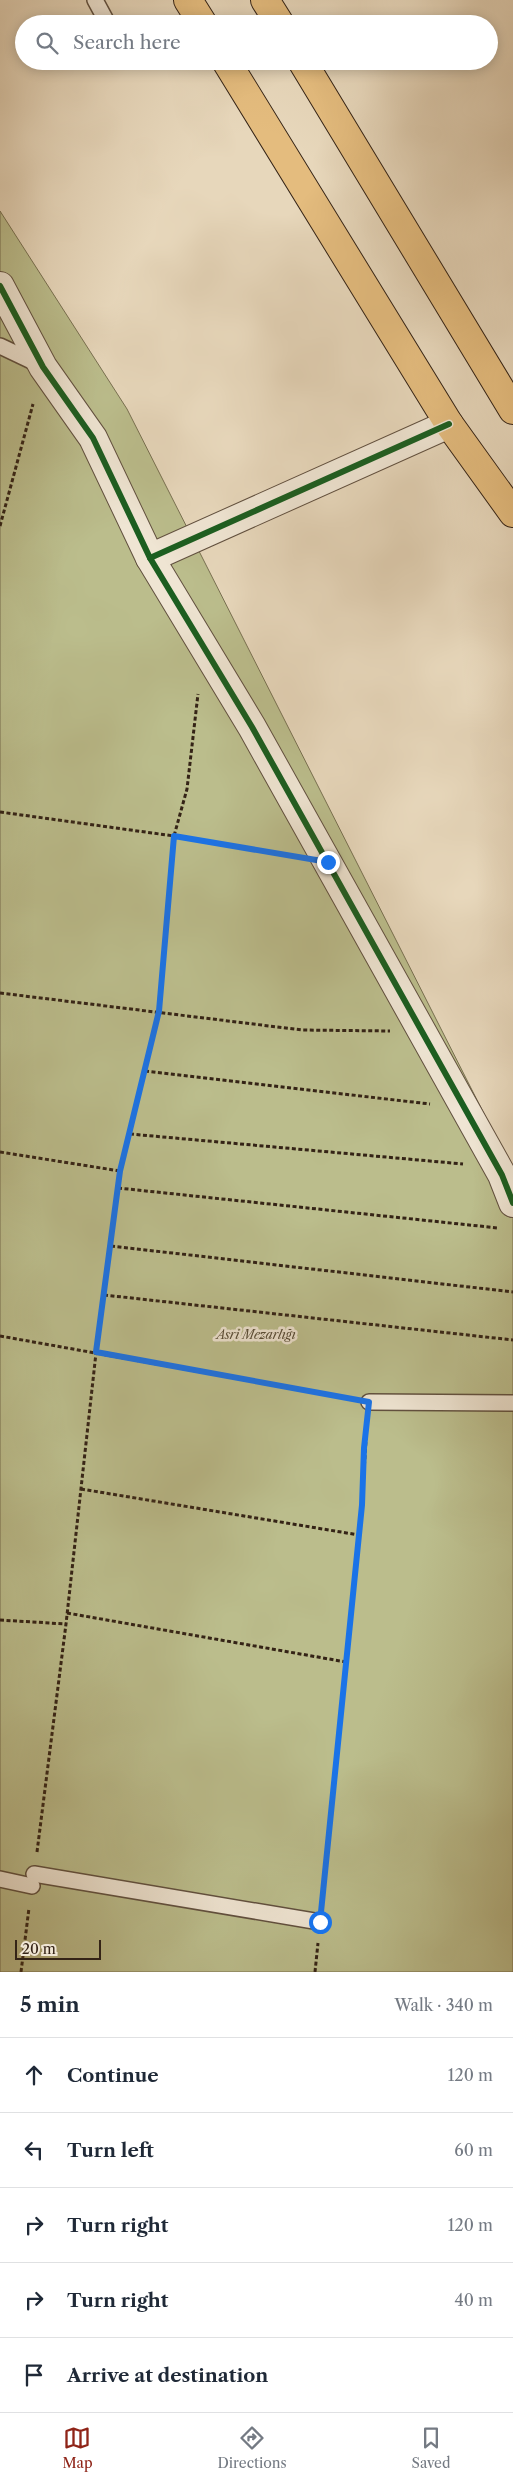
<!DOCTYPE html>
<html lang="en">
<head>
<meta charset="utf-8">
<style>
  body { margin:0; font-family:"Libre Caslon Text",serif; background:#f2f2f3; color:#1f2937 }
  .scale { position:absolute; left:15px; bottom:12px; width:86px; box-sizing:border-box; padding-left:5px; border:2px solid #342316; border-top:0; font-size:14px; line-height:18px; white-space:nowrap; color:#342316; -webkit-text-stroke:4px #efe5d3; paint-order:stroke }
  .stop { position:absolute; width:15px; height:15px; margin:-11px; border:4px solid #1a73e8; border-radius:50%; background:#fff }
  .stop.end { background:#1a73e8; border-color:#fff; box-shadow:0 1px 5px #0008 }
  .list { margin:0; padding:0; list-style:none }
  h2 { display:flex; justify-content:space-between; align-items:center; height:65px; margin:0; padding:0 20px; font-size:21px }
  h2 small { font-size:16px; font-weight:400; color:#747a83 }
  .list li { display:grid; grid-template-columns:32px 1fr auto; gap:15px; align-items:center; box-sizing:border-box; height:75px; padding:0 20px; border-top:1px solid #e0e1e3 }
  .list b { display:block; font-size:19px; white-space:nowrap }
  .list em { font-size:16px; font-style:normal; color:#747a83 }
  .icon { flex:none; width:28px; height:28px; fill:none; stroke:currentColor; stroke-width:2; stroke-linecap:round; stroke-linejoin:round }
  .map { position:relative; flex:none; width:513px; height:1972px; overflow:hidden }
  .search { position:absolute; background:#fff; box-shadow:0 2px 12px #0003; left:15px; right:15px; top:15px; height:55px; display:flex; align-items:center; gap:12px; box-sizing:border-box; padding:0 18px; border-radius:28px; color:#747a83; font-size:19px }
  .sheet { height:440px; background:#fff }
  nav { display:flex; justify-content:space-around; align-items:center; box-sizing:border-box; height:70px; border-top:1px solid #e0e1e3; background:#fff; font-size:14px; color:#747a83 }
  nav a { display:grid; justify-items:center; gap:2px }
  nav .on { color:#8f2418 }
  .map>svg:first-child { display:block }
  .green { fill:#bbbd8c; stroke:#787051 }
  .lines { fill:none; stroke-linecap:round; stroke-linejoin:round }
  .service-casing { stroke:#61503f; stroke-width:18 }
  .minor-casing { stroke:#61503f; stroke-width:30 }
  .primary-casing { stroke:#342316; stroke-width:30 }
  .path { stroke:#342316; stroke-width:3; stroke-dasharray:4 2.5; stroke-linecap:butt }
  .service { stroke:#efe5d3; stroke-width:15 }
  .minor { stroke:#efe5d3; stroke-width:28 }
  .primary { stroke:#e4bc7e; stroke-width:28 }
  .cycleway-casing { stroke:#efe5d3; stroke-width:9 }
  .cycleway { stroke:#1b5e20; stroke-width:6 }
  .route { stroke:#1a73e8; stroke-width:6 }
  .labels { text-anchor:middle; stroke-width:5; stroke-linejoin:round; paint-order:stroke }
  .park-label { font-size:12px; font-style:italic; fill:#564a34; stroke:#efe5d3 }
</style>
</head>
<body>
<div class="map">
<svg width="513" height="1972" viewBox="0 0 513 1972">
  <rect width="100%" height="100%" fill="#e7d7bb"/>
  <filter id="stains"><feTurbulence type="fractalNoise" baseFrequency=".004" numOctaves="4"/><feColorMatrix values="0 0 0 0 .2 0 0 0 0 .09 0 0 0 0 .02 0 0 0 .5 -.17"/></filter>
  <radialGradient id="worn" r=".72"><stop offset=".6" stop-color="#630" stop-opacity="0"/><stop offset="1" stop-color="#630" stop-opacity=".3"/></radialGradient>
  <path class="green" d="M 0,211 L 127,409 L 513,1171 L 513,1972 L 0,1972 Z"/>
  <g class="lines">
    <defs>
      <g id="service">
        <path d="M 95,0 L 108,24"/>
        <path d="M 0,346 L 40,365"/>
        <path d="M 369,1402 L 513,1403"/>
        <path d="M 34,1874 L 320,1922"/>
        <path d="M 0,1879 L 32,1886"/>
      </g>
      <g id="minor">
        <path d="M 0,286 L 43,367 L 93,438 L 150,558 L 252,727 L 502,1175 L 513,1203"/>
        <path d="M 150,558 L 449,424"/>
      </g>
      <g id="primary">
        <path d="M 188,0 L 203,24"/>
        <path d="M 265,0 L 280,24"/>
        <path d="M 226,61 L 449,424 L 513,513"/>
        <path d="M 302,61 L 513,410"/>
      </g>
    </defs>
    <use href="#service" class="service-casing"/>
    <use href="#minor" class="minor-casing"/>
    <use href="#primary" class="primary-casing"/>
    <g class="path">
      <path d="M 0,526 L 33,404"/>
      <path d="M 0,812 L 174,836 L 291,855"/>
      <path d="M 0,993 L 302,1030 L 390,1031"/>
      <path d="M 145,1071 L 430,1104"/>
      <path d="M 130,1134 L 463,1164"/>
      <path d="M 0,1152 L 120,1171"/>
      <path d="M 118,1188 L 498,1228"/>
      <path d="M 111,1246 L 513,1292"/>
      <path d="M 104,1295 L 513,1340"/>
      <path d="M 0,1336 L 347,1398"/>
      <path d="M 81,1489 L 359,1535"/>
      <path d="M 67,1613 L 346,1662"/>
      <path d="M 0,1620 L 66,1624"/>
      <path d="M 37,1852 L 66,1624 L 96,1353 L 120,1171 L 159,1011 L 174,836 L 187,789 L 198,694"/>
      <path d="M 322,1899 L 362,1505 L 367,1423"/>
      <path d="M 21,1972 L 29,1908"/>
      <path d="M 315,1972 L 318,1943"/>
    </g>
    <use href="#service" class="service"/>
    <use href="#minor" class="minor"/>
    <use href="#primary" class="primary"/>
    <defs>
      <g id="cycleway">
        <path d="M 0,286 L 43,367 L 93,438 L 150,558 L 252,727 L 502,1175 L 513,1203"/>
        <path d="M 150,558 L 449,424"/>
      </g>
    </defs>
    <use href="#cycleway" class="cycleway-casing"/>
    <use href="#cycleway" class="cycleway"/>
  </g>
  <g class="lines">
    <path class="route" d="M 320,1922 L 362,1505 L 364,1448 L 369,1402 L 96,1352 L 120,1171 L 159,1011 L 174,836 L 328,862"/>
  </g>
  <g class="labels">
    <g class="park-label">
      <text x="256" y="1339">Asri Mezarlığı</text>
    </g>
  </g>
  <rect width="100%" height="100%" filter="url(#stains)"/>
  <rect width="100%" height="100%" fill="url(#worn)"/>
</svg>
<div class="scale">20 m</div>
<div class="stop" style="left:320px;top:1922px"></div>
<div class="stop end" style="left:328px;top:862px"></div>
<div class="search"><svg class="icon" aria-label="search" viewBox="0 0 24 24"><circle cx="10" cy="10" r="6"/><path d="M15 15l6 6"/></svg>Search here</div>
</div>
<section class="sheet">
<h2>5 min<small>Walk · 340 m</small></h2>
<ul class="list">
<li><svg class="icon" aria-label="ahead" viewBox="0 0 24 24"><path d="M12 20V5M6 11l6-6 6 6"/></svg><div><b>Continue</b></div><em>120 m</em></li>
<li><svg class="icon" aria-label="left" viewBox="0 0 24 24"><path d="M17 20v-9H6M10 6l-5 5 5 5"/></svg><div><b>Turn left</b></div><em>60 m</em></li>
<li><svg class="icon" aria-label="right" viewBox="0 0 24 24"><path d="M7 20v-9h11M14 6l5 5-5 5"/></svg><div><b>Turn right</b></div><em>120 m</em></li>
<li><svg class="icon" aria-label="right" viewBox="0 0 24 24"><path d="M7 20v-9h11M14 6l5 5-5 5"/></svg><div><b>Turn right</b></div><em>40 m</em></li>
<li><svg class="icon" aria-label="arrive" viewBox="0 0 24 24"><path d="M6 21V4h12l-3 4 3 4H6"/></svg><div><b>Arrive at destination</b></div></li>
</ul>
</section>
<nav>
<a class="on"><svg class="icon" aria-label="map" viewBox="0 0 24 24"><path d="M3 6l6-2 6 2 6-2v14l-6 2-6-2-6 2zM9 4v14M15 6v14"/></svg>Map</a>
<a><svg class="icon" aria-label="directions" viewBox="0 0 24 24"><path d="M12 3l9 9-9 9-9-9zM9 14v-3h6M13 9l2 2-2 2"/></svg>Directions</a>
<a><svg class="icon" aria-label="saved" viewBox="0 0 24 24"><path d="M7 4h10v16l-5-4-5 4z"/></svg>Saved</a>
</nav>
</body>
</html>
